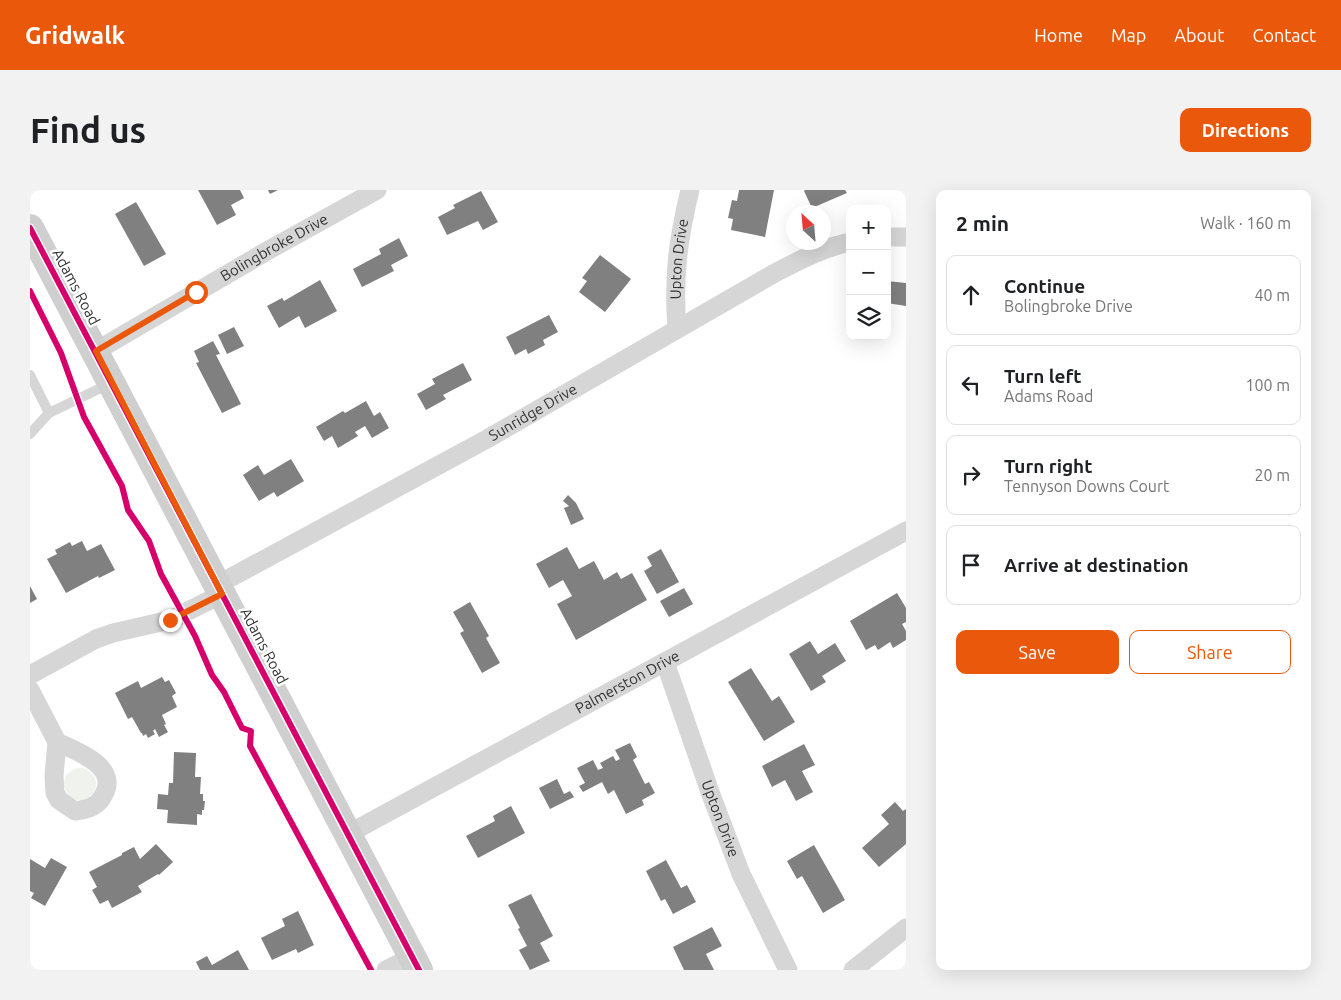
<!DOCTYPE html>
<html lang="en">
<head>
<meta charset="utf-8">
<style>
  body { margin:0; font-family:Ubuntu,sans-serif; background:#f2f2f2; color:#202124 }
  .controls { position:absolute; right:15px; top:15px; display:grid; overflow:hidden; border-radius:10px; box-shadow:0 5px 20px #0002 }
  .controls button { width:45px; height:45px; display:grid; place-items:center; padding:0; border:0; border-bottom:1px solid #e0e0e0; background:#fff; color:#202124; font:25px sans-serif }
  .compass { position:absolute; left:756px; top:15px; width:45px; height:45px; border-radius:50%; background:#fff; box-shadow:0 5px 20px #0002; rotate:334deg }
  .stop { position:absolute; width:15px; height:15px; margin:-11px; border:4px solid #ea580c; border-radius:50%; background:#fff }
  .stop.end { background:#ea580c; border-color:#fff; box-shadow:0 1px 5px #0008 }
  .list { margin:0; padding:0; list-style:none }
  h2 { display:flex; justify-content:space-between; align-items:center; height:65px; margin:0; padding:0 20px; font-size:21px }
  h2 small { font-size:16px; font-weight:400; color:#757577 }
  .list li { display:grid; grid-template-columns:32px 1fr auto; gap:15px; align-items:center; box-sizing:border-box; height:80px; margin:0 10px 10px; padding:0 10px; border:1px solid #e0e0e0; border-radius:10px }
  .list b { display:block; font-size:19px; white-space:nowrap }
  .list p { margin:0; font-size:16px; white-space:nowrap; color:#757577 }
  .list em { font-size:16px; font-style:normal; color:#757577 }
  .actions { display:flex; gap:10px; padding:15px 20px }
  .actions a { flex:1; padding:11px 0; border:1px solid #ea580c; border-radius:10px; text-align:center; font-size:18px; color:#ea580c }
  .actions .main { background:#ea580c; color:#fff }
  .icon { flex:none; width:28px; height:28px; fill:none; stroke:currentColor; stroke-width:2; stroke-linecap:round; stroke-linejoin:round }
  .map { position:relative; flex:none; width:876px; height:780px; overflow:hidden; border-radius:10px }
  header { display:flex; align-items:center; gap:30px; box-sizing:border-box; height:70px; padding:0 25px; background:#ea580c; color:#fff }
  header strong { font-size:24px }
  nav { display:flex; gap:28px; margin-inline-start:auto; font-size:18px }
  .intro { display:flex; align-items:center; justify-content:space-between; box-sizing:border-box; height:120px; padding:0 30px }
  h1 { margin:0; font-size:35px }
  .button { padding:12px 22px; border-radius:10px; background:#ea580c; color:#fff; font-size:18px; font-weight:700 }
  main { display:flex; gap:30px; padding:0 30px }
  aside { flex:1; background:#fff; border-radius:10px; box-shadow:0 5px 20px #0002 }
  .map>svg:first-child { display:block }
  .green { fill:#f0f3ed }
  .building { fill:#808080 }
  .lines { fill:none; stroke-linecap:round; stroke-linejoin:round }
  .lane { stroke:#d6d6d6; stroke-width:10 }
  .street { stroke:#d6d6d6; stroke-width:19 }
  .secondary { stroke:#cfcfcf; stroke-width:28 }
  .cycleway-casing { stroke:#fff; stroke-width:9 }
  .cycleway { stroke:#d6006c; stroke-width:6 }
  .route { stroke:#ea580c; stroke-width:6 }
  .labels { text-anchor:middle; stroke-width:5; stroke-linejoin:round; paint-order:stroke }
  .street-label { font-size:15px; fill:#323232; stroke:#fff }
</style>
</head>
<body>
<header>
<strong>Gridwalk</strong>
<nav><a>Home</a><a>Map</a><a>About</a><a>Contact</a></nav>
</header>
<div class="intro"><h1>Find us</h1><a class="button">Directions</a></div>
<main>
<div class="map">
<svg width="876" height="780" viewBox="0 0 876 780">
  <rect width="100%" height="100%" fill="#fff"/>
  <circle class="green" cx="50" cy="594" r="16"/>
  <g class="building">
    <path d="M 168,0 L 210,0 L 214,8 L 201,15 L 206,25 L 187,35 Z"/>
    <path d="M 238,0 L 248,0 L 240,4 Z"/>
    <path d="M 709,0 L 744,0 L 735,47 L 701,40 L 703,29 L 698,28 L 702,10 L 707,11 Z"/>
    <path d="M 775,0 L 815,0 L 817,3 L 782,18 L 774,1 Z"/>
    <path d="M 451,1 L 468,32 L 453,40 L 448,31 L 417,45 L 408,27 L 425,18 L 423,15 Z"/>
    <path d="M 106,12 L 136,64 L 114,76 L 85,24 Z"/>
    <path d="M 369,48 L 378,66 L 361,75 L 364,81 L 332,97 L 323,79 L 351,64 L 349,59 Z"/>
    <path d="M 570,65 L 601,89 L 575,122 L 549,102 L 557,91 L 552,88 Z"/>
    <path d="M 290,90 L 307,121 L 275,138 L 269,126 L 249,138 L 237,116 L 252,108 L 254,111 Z"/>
    <path d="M 857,91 L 876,93 L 876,116 L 857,113 Z"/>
    <path d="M 519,125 L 528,142 L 513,150 L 515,155 L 498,164 L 496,159 L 485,165 L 476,147 Z"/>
    <path d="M 204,137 L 214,156 L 197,164 L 188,145 Z"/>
    <path d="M 183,151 L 190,164 L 186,165 L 211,214 L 192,223 L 166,173 L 169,172 L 164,161 Z"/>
    <path d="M 433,173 L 442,190 L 413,205 L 416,209 L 396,220 L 387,204 L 405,194 L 402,189 Z"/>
    <path d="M 336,211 L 344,226 L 350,222 L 359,238 L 342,248 L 335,236 L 325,242 L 328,246 L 308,258 L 302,246 L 294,251 L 286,237 L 313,221 L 315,223 Z"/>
    <path d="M 261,269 L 274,291 L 247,307 L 244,302 L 229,311 L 213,285 L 228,275 L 234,285 Z"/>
    <path d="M 538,305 L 546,313 L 554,329 L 541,335 L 534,318 L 539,316 L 533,311 Z"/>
    <path d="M 52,351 L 57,361 L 71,354 L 85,380 L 69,388 L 68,386 L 36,403 L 17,369 L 27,364 L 25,360 L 40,352 L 42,356 Z"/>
    <path d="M 537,357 L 549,379 L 564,371 L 574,390 L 587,382 L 591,389 L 602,383 L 617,410 L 546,450 L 527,414 L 542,406 L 533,390 L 519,398 L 506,374 Z"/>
    <path d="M 631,359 L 649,392 L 627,404 L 614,381 L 622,376 L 617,367 Z"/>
    <path d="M 0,396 L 7,409 L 0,413 Z"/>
    <path d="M 654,398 L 663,414 L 639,427 L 630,411 Z"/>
    <path d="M 867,403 L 876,418 L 876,432 L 872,434 L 876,441 L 876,450 L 863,458 L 860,452 L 848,460 L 845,455 L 836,460 L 820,431 Z"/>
    <path d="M 440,412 L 459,446 L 456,448 L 470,473 L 452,483 L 430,443 L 434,441 L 423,422 Z"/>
    <path d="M 780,451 L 788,464 L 805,453 L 816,471 L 792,486 L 796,492 L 781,501 L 759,464 Z"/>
    <path d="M 721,478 L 742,511 L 749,506 L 765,532 L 734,551 L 698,492 Z"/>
    <path d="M 132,487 L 135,492 L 139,490 L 146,503 L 142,506 L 147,517 L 132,525 L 136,534 L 134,535 L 138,542 L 129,547 L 125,539 L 123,541 L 125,544 L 118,548 L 116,544 L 113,546 L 112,543 L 111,543 L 102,527 L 98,529 L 85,503 L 108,491 L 111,498 Z"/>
    <path d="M 600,553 L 607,567 L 603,570 L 615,594 L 619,592 L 625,603 L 612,610 L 614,615 L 596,624 L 584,600 L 578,604 L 572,592 L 553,602 L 549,596 L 555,593 L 547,578 L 563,570 L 568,580 L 573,578 L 570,573 L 583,566 L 586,571 L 590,569 L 585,560 Z"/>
    <path d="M 774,554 L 785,575 L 772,581 L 783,602 L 766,611 L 755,590 L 742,597 L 732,576 Z"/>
    <path d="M 144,562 L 166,563 L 165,587 L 171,587 L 170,604 L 173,604 L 173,611 L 175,611 L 174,620 L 172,620 L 172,625 L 167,624 L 167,635 L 137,633 L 138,620 L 127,619 L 128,604 L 138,605 L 139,593 L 143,593 Z"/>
    <path d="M 527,589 L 534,604 L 540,601 L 544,607 L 520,619 L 509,598 Z"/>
    <path d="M 865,612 L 873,621 L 876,619 L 876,654 L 849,677 L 832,658 L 859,634 L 851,625 Z"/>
    <path d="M 481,616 L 495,643 L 448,668 L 436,646 L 465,631 L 463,626 Z"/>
    <path d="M 126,654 L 143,672 L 129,685 L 128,684 L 108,696 L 112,702 L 82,718 L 78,710 L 70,714 L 62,700 L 67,697 L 59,682 L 92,665 L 92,663 L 104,657 L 110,669 Z"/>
    <path d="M 784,655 L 815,710 L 793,723 L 772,686 L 767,689 L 757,671 Z"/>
    <path d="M 21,668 L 37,677 L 15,716 L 1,708 L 4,703 L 0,701 L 0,669 L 15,678 Z"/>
    <path d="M 636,670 L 651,698 L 657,695 L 666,712 L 643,724 L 635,709 L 631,711 L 616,681 Z"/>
    <path d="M 501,704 L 523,746 L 510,753 L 520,771 L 500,780 L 489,760 L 497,756 L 488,739 L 490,738 L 478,715 Z"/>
    <path d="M 268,721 L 284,755 L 268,763 L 266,759 L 242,770 L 231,748 L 255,736 L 252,729 Z"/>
    <path d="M 682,737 L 692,756 L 676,764 L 684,780 L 654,780 L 643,757 Z"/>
    <path d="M 208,760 L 219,780 L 170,780 L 166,772 L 177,766 L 182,775 Z"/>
  </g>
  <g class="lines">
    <g class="lane">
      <path d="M 0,185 L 19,223"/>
      <path d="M 0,244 L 19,223 L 81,193"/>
    </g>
    <g class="street">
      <path d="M 857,47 L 876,47"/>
      <path id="s1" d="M 647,139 C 643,88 648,49 660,0"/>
      <path id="s2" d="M 66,161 L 237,61 L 347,0"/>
      <path id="s3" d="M 187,395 L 457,249 L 743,84 C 768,71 792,58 820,52"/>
      <path id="s4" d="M 635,472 L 680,602 L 711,684 L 758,780"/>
      <path d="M 0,485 L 66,449 L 83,443 L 140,430 L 192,404"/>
      <path d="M 0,500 L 27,552 L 24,586 L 25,603 L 29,610 L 45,621 C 58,619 68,617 74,604 C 89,576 46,561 27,552"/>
      <path id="s5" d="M 318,644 L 876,341"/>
      <path d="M 356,780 L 382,767"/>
      <path d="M 823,780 L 876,738"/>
    </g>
    <path class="secondary" d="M 0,38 L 389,780"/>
    <defs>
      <g id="cycleway">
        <path d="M 0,38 L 389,780"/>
        <path d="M 0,101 L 31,163 L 54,227 L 92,296 L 98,320 L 119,351 L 131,384 L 165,446 L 182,485 L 194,502 L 212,538 L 221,541 L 220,556 L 341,780"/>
      </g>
    </defs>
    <use href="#cycleway" class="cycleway-casing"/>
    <use href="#cycleway" class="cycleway"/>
  </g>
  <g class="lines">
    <path class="route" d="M 140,430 L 192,404 L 66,161 L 166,102"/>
  </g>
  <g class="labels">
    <g class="street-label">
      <text dy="5" stroke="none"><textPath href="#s2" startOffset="206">Bolingbroke Drive</textPath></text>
      <text dy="5" stroke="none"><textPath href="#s1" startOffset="70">Upton Drive</textPath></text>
      <text transform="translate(46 97) rotate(62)" y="5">Adams Road</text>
      <text dy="5" stroke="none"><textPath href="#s3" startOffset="360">Sunridge Drive</textPath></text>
      <text transform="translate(234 456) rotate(62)" y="5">Adams Road</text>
      <text dy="5" stroke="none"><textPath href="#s5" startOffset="318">Palmerston Drive</textPath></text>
      <text dy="5" stroke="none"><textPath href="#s4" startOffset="166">Upton Drive</textPath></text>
    </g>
  </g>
</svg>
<div class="controls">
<button>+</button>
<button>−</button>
<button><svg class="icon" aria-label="layers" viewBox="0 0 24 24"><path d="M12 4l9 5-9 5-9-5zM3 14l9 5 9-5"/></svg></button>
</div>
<svg class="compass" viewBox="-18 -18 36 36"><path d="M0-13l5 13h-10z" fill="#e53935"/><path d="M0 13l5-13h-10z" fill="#757577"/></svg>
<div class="stop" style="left:166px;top:102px"></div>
<div class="stop end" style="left:140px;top:430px"></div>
</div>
<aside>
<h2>2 min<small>Walk · 160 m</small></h2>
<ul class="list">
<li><svg class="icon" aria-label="ahead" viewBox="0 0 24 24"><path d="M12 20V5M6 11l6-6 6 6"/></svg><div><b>Continue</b><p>Bolingbroke Drive</p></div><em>40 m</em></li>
<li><svg class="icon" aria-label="left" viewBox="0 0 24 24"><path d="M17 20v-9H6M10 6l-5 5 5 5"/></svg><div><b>Turn left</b><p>Adams Road</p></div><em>100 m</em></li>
<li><svg class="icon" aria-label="right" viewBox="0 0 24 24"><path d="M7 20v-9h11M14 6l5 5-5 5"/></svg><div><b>Turn right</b><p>Tennyson Downs Court</p></div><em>20 m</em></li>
<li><svg class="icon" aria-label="arrive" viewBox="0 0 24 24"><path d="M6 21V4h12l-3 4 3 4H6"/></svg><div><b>Arrive at destination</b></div></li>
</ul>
<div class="actions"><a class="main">Save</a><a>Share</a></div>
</aside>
</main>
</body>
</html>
